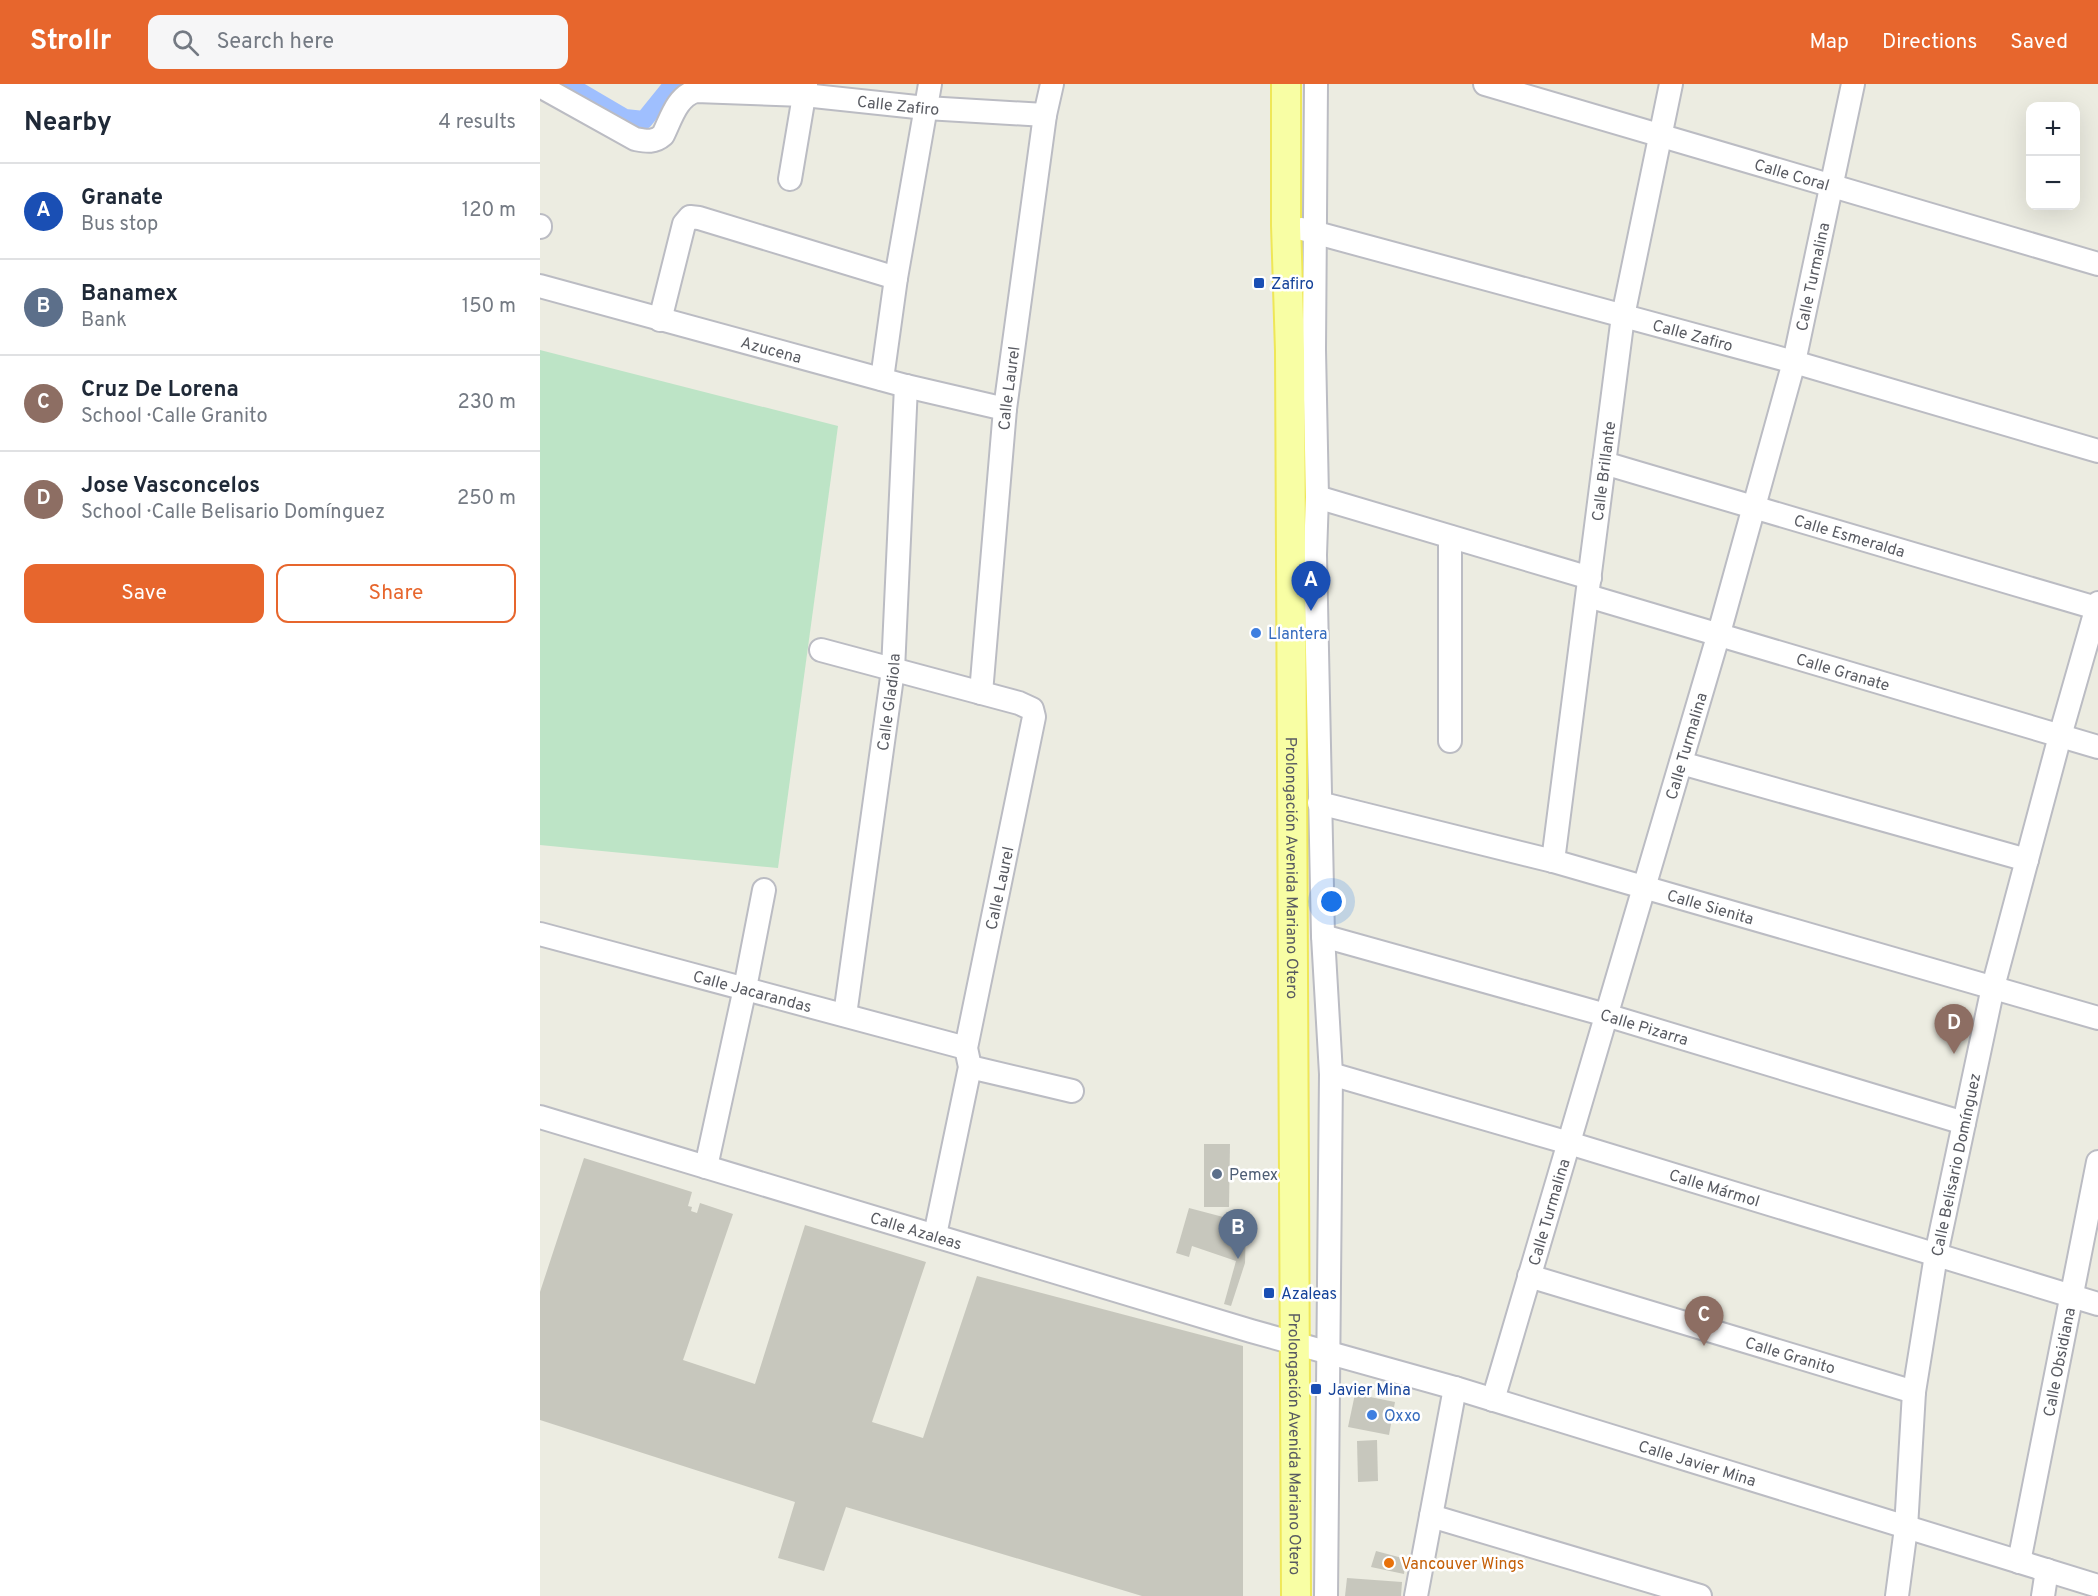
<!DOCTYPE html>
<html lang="en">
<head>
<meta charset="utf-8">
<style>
  body { margin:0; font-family:Overpass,sans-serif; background:#f6f6f7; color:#1f2937 }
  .controls { position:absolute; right:18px; top:18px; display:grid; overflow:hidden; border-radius:12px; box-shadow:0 6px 24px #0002 }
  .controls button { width:54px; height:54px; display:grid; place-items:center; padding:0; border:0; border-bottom:2px solid #e0e1e3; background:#fff; color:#1f2937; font:30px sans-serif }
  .you { position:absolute; left:792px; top:818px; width:21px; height:21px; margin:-15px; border:4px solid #fff; border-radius:50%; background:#1a73e8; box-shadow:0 0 0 9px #1a73e833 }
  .badge { display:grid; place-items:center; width:39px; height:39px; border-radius:50%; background:#e7662d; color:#fff; font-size:20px; font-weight:700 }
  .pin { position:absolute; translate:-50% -50px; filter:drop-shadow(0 2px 3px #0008) }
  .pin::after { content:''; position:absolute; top:32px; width:21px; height:18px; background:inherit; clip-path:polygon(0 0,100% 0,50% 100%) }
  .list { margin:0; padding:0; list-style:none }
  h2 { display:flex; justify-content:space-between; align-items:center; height:78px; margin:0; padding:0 24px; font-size:26px }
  h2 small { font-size:20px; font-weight:400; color:#747a83 }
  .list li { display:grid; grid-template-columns:39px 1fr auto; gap:18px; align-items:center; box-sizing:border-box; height:96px; padding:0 24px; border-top:2px solid #e0e1e3 }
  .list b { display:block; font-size:22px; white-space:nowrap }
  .list p { margin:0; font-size:20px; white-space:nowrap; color:#747a83 }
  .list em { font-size:20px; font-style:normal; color:#747a83 }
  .actions { display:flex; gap:12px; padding:18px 24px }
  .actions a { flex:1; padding:14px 0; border:2px solid #e7662d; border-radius:12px; text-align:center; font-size:21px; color:#e7662d }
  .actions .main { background:#e7662d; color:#fff }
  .icon { flex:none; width:33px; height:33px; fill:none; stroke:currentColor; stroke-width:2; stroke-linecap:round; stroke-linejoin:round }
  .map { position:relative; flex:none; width:1558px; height:1512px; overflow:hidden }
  header { display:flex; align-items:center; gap:36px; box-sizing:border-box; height:84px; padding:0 30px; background:#e7662d; color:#fff }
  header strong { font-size:28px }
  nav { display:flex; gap:33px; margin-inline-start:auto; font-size:21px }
  .search { width:420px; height:54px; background:#f6f6f7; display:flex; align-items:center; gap:15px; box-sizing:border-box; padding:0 21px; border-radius:12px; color:#747a83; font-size:22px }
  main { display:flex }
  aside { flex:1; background:#fff }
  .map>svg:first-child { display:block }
  .green { fill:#bde4c6 }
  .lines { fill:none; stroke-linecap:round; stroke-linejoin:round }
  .canal { stroke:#9fbffe; stroke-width:18 }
  .building { fill:#c7c7bd }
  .minor-casing { stroke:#bbbcc3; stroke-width:26 }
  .major-casing { stroke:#efe757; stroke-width:32 }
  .minor { stroke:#fff; stroke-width:22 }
  .major { stroke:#f8fea4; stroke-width:28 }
  .transit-dot { fill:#1a4fb4; stroke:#fff; stroke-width:2 }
  .shop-dot { fill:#3f7fe0; stroke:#fff; stroke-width:2 }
  .service-dot { fill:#5c6f8a; stroke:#fff; stroke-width:2 }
  .food-dot { fill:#e8710a; stroke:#fff; stroke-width:2 }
  .labels { text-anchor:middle; stroke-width:5; stroke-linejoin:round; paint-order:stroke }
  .street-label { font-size:16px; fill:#595b62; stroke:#fff }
  .transit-label { font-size:16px; fill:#164399; stroke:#fff; text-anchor:start }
  .shop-label { font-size:16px; fill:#366cbe; stroke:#fff; text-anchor:start }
  .service-label { font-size:16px; fill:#4e5e75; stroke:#fff; text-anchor:start }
  .food-label { font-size:16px; fill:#c56008; stroke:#fff; text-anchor:start }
</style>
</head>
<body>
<header>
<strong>Strollr</strong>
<div class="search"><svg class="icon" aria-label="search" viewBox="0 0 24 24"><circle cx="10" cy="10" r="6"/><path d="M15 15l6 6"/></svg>Search here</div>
<nav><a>Map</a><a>Directions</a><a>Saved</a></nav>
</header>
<main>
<aside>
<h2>Nearby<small>4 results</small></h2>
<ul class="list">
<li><span class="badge" style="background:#1a4fb4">A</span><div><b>Granate</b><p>Bus stop</p></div><em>120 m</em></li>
<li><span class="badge" style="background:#5c6f8a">B</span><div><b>Banamex</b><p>Bank</p></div><em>150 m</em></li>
<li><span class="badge" style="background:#8d6e63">C</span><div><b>Cruz De Lorena</b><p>School · Calle Granito</p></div><em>230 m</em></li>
<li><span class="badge" style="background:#8d6e63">D</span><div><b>Jose Vasconcelos</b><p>School · Calle Belisario Domínguez</p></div><em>250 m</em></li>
</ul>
<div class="actions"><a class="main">Save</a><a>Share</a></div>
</aside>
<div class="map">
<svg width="1558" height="1512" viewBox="0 0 1558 1512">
  <rect width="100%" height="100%" fill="#ecece1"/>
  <path class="green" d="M 0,266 L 298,342 L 238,784 L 0,761 Z"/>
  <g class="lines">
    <path class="canal" d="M 27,0 L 85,34 L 104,36 L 133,0"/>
  </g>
  <g class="building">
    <path d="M 664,1060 L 690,1060 L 689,1123 L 664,1123 Z"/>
    <path d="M 44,1074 L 152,1108 L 148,1122 L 152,1123 L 151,1127 L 157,1129 L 160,1119 L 193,1130 L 143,1276 L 215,1300 L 265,1141 L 386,1178 L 332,1338 L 383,1354 L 437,1192 L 703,1262 L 703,1512 L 602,1512 L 306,1423 L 284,1487 L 238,1474 L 255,1418 L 0,1336 L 0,1208 Z"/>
    <path d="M 649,1124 L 706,1139 L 705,1179 L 691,1222 L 684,1220 L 696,1177 L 652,1162 L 649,1173 L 636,1169 Z"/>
    <path d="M 815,1310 L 855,1318 L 849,1351 L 808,1343 Z"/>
    <path d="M 837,1356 L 838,1397 L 818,1398 L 817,1357 Z"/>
    <path d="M 836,1467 L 866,1475 L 864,1490 L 831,1483 Z"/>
    <path d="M 807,1494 L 862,1498 L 861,1512 L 805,1512 Z"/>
  </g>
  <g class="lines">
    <defs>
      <g id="minor">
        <path d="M 776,0 L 774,266 L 777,413 L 775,471 L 783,852 L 791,990 L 786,1512"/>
        <path id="s1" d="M 945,0 L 1558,180"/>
        <path id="s2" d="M 0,2 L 95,55 C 106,57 114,59 123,51 C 131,35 137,12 156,7 L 264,11 L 386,24 L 505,31"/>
        <path d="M 250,95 L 266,0"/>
        <path d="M 0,143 L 0,142"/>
        <path id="s3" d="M 762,145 L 1254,278 L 1558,367"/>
        <path id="s4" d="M 0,202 L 366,302 L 465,325"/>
        <path d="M 120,236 L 144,140 L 150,133 L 159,134 L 356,194"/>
        <path d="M 342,295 L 356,194 L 390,0"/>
        <path id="s5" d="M 1064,379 L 1556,524"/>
        <path d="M 777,413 L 1050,494"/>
        <path id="s6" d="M 1048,512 L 1558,663"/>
        <path d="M 281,566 L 479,619 L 492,625 L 494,633 L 426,964 L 430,983 L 395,1151"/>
        <path id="s7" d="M 441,609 L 465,325 L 505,31 L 512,0"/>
        <path d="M 910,657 L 910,453"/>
        <path d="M 1141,679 L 1487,776"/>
        <path id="s8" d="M 779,719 L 1013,777 L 1558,934"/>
        <path id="s9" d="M 1013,777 L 1083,232 L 1131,0"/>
        <path id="s10" d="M 0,850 L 426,964"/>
        <path id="s11" d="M 783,852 L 1066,931 L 1424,1039"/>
        <path id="s12" d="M 305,931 L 353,586 L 366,302"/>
        <path d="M 430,983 L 532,1007"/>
        <path id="s13" d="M 791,990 L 1029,1059 L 1558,1220"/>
        <path id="s14" d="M 0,1033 L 711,1247 L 915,1304 L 1558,1502"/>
        <path d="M 166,1083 L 205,904 L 224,806"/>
        <path id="s15" d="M 989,1192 L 1374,1308"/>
        <path id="s16" d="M 953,1316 L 1179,549 L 1254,278 L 1313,0"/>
        <path d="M 891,1432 L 1160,1512"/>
        <path id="s17" d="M 1479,1478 L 1558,1078"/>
        <path d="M 876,1512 L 915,1304"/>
        <path id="s18" d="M 1357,1512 L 1366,1444 L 1374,1308 L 1396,1171 L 1453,903 L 1520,652 L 1558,519"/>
        <path d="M 1503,1512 L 1507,1486"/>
      </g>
      <g id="major">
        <path id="s19" d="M 746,0 L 746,141 L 750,267 L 756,1512"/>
      </g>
    </defs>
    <use href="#minor" class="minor-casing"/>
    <use href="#major" class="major-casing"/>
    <use href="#minor" class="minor"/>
    <use href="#major" class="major"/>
  </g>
  <g class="transit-dot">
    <rect x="713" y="193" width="12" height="12" rx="3"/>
    <rect x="723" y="1203" width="12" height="12" rx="3"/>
    <rect x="770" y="1299" width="12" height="12" rx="3"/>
  </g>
  <g class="shop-dot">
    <circle cx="716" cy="549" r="6"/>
    <circle cx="832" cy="1331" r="6"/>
  </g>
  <circle class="service-dot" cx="677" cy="1090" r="6"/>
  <circle class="food-dot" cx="849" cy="1479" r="6"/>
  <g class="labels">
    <g class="street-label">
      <text dy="6" stroke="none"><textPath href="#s2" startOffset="398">Calle Zafiro</textPath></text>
      <text dy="6" stroke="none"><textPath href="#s1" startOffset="320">Calle Coral</textPath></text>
      <text dy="6" stroke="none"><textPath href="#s16" startOffset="1168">Calle Turmalina</textPath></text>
      <text dy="6" stroke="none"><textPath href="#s3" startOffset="405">Calle Zafiro</textPath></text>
      <text dy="6" stroke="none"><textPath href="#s4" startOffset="240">Azucena</textPath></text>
      <text dy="6" stroke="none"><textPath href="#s7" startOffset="306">Calle Laurel</textPath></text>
      <text dy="6" stroke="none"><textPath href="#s9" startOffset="393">Calle Brillante</textPath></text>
      <text dy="6" stroke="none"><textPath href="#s5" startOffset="256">Calle Esmeralda</textPath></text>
      <text dy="6" stroke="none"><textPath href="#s6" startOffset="266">Calle Granate</textPath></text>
      <text dy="6" stroke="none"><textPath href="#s12" startOffset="316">Calle Gladiola</textPath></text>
      <text dy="6" stroke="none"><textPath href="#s16" startOffset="682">Calle Turmalina</textPath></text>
      <text dy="6" stroke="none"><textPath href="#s19" startOffset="784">Prolongación Avenida Mariano Otero</textPath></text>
      <text transform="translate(459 804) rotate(-78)" y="6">Calle Laurel</text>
      <text dy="6" stroke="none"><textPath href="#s8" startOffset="405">Calle Sienita</textPath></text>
      <text dy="6" stroke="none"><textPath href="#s10" startOffset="220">Calle Jacarandas</textPath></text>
      <text dy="6" stroke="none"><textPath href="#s11" startOffset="334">Calle Pizarra</textPath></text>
      <text dy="6" stroke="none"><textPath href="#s18" startOffset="436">Calle Belisario Domínguez</textPath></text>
      <text dy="6" stroke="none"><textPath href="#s13" startOffset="400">Calle Mármol</textPath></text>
      <text dy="6" stroke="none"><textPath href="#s16" startOffset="196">Calle Turmalina</textPath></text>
      <text dy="6" stroke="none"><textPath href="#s14" startOffset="393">Calle Azaleas</textPath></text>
      <text dy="6" stroke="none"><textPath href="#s15" startOffset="273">Calle Granito</textPath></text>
      <text dy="6" stroke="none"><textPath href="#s17" startOffset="204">Calle Obsidiana</textPath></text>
      <text dy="6" stroke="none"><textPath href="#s19" startOffset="1360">Prolongación Avenida Mariano Otero</textPath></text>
      <text dy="6" stroke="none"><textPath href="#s14" startOffset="1208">Calle Javier Mina</textPath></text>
    </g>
    <g class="transit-label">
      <text x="731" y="205">Zafiro</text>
      <text x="741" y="1215">Azaleas</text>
      <text x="788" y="1311">Javier Mina</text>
    </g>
    <g class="shop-label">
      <text x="728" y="555">Llantera</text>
      <text x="844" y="1337">Oxxo</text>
    </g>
    <g class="service-label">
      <text x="689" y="1096">Pemex</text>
    </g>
    <g class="food-label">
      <text x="861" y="1485">Vancouver Wings</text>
    </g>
  </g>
</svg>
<div class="controls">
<button>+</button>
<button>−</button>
</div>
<div class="you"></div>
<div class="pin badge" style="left:771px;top:527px;background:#1a4fb4">A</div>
<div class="pin badge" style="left:698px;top:1175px;background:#5c6f8a">B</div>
<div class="pin badge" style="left:1164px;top:1262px;background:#8d6e63">C</div>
<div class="pin badge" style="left:1414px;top:970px;background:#8d6e63">D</div>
</div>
</main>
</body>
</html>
